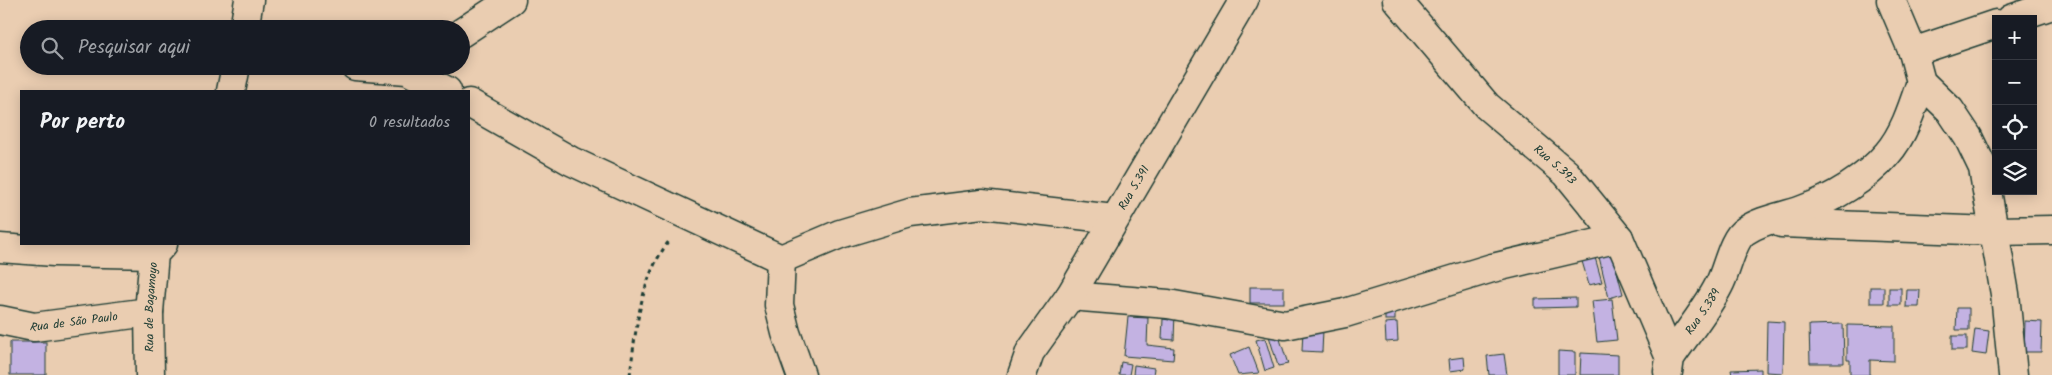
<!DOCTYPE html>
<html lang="pt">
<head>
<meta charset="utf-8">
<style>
  body { margin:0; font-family:Kalam,sans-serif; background:#242831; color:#f1f3f6 }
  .controls { position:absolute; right:15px; top:15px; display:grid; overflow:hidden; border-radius:0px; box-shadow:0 2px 12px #0003 }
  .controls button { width:45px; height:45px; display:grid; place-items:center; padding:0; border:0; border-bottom:1px solid #363941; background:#171b24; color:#f1f3f6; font:25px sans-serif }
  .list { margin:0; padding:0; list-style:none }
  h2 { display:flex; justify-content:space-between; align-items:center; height:65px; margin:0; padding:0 20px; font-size:21px }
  h2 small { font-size:16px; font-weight:400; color:#9ea1a6 }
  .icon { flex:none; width:28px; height:28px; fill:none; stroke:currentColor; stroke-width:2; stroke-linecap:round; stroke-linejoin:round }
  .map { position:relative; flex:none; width:2052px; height:375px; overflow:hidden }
  .search { position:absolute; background:#171b24; box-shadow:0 2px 12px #0003; left:20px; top:20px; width:450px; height:55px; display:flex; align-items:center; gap:12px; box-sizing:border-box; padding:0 18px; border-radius:28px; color:#9ea1a6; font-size:19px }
  .panel { position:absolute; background:#171b24; box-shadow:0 2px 12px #0003; left:20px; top:90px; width:450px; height:155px; border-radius:0px }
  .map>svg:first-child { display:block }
  .building { fill:#c3b2e2; stroke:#1f3d34 }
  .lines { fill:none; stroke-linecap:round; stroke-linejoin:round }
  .minor-casing { stroke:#1f3d34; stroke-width:31 }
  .path { stroke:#1f3d34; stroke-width:3; stroke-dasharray:4 4; stroke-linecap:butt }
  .minor { stroke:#eacdb1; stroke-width:28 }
  .labels { text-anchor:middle; stroke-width:5; stroke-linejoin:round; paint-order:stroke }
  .street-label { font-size:12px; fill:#1f3d34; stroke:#eacdb1 }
</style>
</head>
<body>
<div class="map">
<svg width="2052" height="375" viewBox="0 0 2052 375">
  <rect width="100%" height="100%" fill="#eacdb1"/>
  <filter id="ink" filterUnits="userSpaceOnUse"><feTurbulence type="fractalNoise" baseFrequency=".02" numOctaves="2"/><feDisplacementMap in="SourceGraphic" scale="10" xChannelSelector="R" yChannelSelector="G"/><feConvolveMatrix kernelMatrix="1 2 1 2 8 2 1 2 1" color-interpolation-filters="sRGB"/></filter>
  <g filter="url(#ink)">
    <g class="building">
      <path d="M 1612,253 L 1623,294 L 1609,298 L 1599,257 Z"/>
      <path d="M 1594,254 L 1602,282 L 1589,285 L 1581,258 Z"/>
      <rect x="1250" y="287" width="34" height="16"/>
      <rect x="1870" y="287" width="14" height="16"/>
      <rect x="1889" y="288" width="12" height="17"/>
      <path d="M 1907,290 L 1920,290 L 1919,307 L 1906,307 Z"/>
      <path d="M 1576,298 L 1576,307 L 1535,308 L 1535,299 Z"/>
      <path d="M 1612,299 L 1617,340 L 1597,342 L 1592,301 Z"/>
      <rect x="1385" y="303" width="10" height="17"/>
      <path d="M 1957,308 L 1969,308 L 1969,330 L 1956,330 Z"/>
      <path d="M 1169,312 L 1175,312 L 1174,340 L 1162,339 L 1163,319 L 1169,320 Z"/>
      <path d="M 1128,317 L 1148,318 L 1147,345 L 1174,348 L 1173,360 L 1124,356 Z"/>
      <path d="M 1767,321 L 1784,322 L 1783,373 L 1766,372 Z"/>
      <path d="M 2025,321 L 2042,322 L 2041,352 L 2024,352 Z"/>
      <path d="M 1397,322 L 1398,341 L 1386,342 L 1385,323 Z"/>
      <path d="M 1843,324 L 1844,363 L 1810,363 L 1809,325 Z"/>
      <path d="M 1847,325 L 1894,326 L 1894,361 L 1870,360 L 1870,375 L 1850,375 L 1850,360 L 1847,360 Z"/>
      <path d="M 1975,329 L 1989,331 L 1986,355 L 1972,353 Z"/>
      <path d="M 1303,330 L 1323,330 L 1322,352 L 1302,351 Z"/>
      <path d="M 1278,333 L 1288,364 L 1278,366 L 1269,336 Z"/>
      <rect x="1952" y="336" width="15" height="14"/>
      <path d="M 1265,338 L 1274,368 L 1265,371 L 1256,340 Z"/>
      <rect x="10" y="342" width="36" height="33"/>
      <path d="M 1249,347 L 1259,373 L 1238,375 L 1230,355 Z"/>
      <path d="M 1558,351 L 1575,352 L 1575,375 L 1558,375 Z"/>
      <path d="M 1581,353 L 1618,355 L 1618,375 L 1580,375 Z"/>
      <path d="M 1504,354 L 1507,375 L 1489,375 L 1487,356 Z"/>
      <path d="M 1464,357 L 1465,369 L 1450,371 L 1449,359 Z"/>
      <path d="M 1121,362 L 1131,364 L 1129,375 L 1119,375 Z"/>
      <path d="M 1134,365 L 1154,368 L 1153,375 L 1133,375 Z"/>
      <path d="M 1761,369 L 1761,375 L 1732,375 L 1731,370 Z"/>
    </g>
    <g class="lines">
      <defs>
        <g id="minor">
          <path id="s1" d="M 1397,0 L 1487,106 L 1566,173 L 1619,238 L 1670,358"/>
          <path d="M 1891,0 L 1913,52 L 1921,82 L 1950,110 L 1968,137 L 1983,168 L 2005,294 L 2013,375"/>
          <path d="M 2011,19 L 2052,5"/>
          <path d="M 244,29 L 249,0"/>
          <path d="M 461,33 L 511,0"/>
          <path d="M 1913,52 L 1996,24"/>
          <path d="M 355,66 L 407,70 L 447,91"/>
          <path d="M 231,91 L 236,66"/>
          <path d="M 469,103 L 571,161 L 781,259 L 840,234 L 910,213 L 982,204 L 1114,219"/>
          <path d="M 1781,223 L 1993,231 L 2052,230"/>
          <path d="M 0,248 L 54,252 L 154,254"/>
          <path d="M 781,259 L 779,305 L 786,333 L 801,375"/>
          <path d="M 1070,296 L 1168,304 L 1285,325 L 1345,313 L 1492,268 L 1619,238"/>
          <path id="s2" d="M 0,320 L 34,327 L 149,312"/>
          <path id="s3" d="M 1668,372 L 1670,358 C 1686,334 1706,311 1719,285 C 1727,271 1732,239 1745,231 C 1762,219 1783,217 1802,210 C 1832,199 1866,179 1887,154 C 1904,135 1913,106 1921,82"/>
          <path id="s4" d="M 150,375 L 149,312 L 154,254 L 163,244"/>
          <path id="s5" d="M 1022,375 L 1030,352 L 1070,296 L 1244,0"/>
        </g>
      </defs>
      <use href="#minor" class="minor-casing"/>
      <path class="path" d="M 630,375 C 636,329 640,277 670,240"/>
      <use href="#minor" class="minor"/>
    </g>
  </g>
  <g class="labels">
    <g class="street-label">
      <text dy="4" stroke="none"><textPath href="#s1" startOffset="229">Rua 5.393</textPath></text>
      <text dy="4" stroke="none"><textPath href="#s5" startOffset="219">Rua 5.391</textPath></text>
      <text dy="4" stroke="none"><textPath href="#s4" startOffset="68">Rua de Bagamoyo</textPath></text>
      <text dy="4" stroke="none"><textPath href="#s3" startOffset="71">Rua 5.389</textPath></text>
      <text dy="4" stroke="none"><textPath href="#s2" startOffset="75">Rua de São Paulo</textPath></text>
    </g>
  </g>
</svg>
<div class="controls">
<button>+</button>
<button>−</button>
<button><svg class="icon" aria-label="locate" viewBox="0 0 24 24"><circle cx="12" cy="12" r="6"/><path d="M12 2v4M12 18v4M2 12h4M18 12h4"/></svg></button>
<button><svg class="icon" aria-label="layers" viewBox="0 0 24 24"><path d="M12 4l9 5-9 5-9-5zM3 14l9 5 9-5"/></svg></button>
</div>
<div class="search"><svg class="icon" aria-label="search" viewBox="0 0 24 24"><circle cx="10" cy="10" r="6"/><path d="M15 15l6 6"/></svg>Pesquisar aqui</div>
<section class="panel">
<h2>Por perto<small>0 resultados</small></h2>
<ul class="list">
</ul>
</section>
</div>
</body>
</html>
